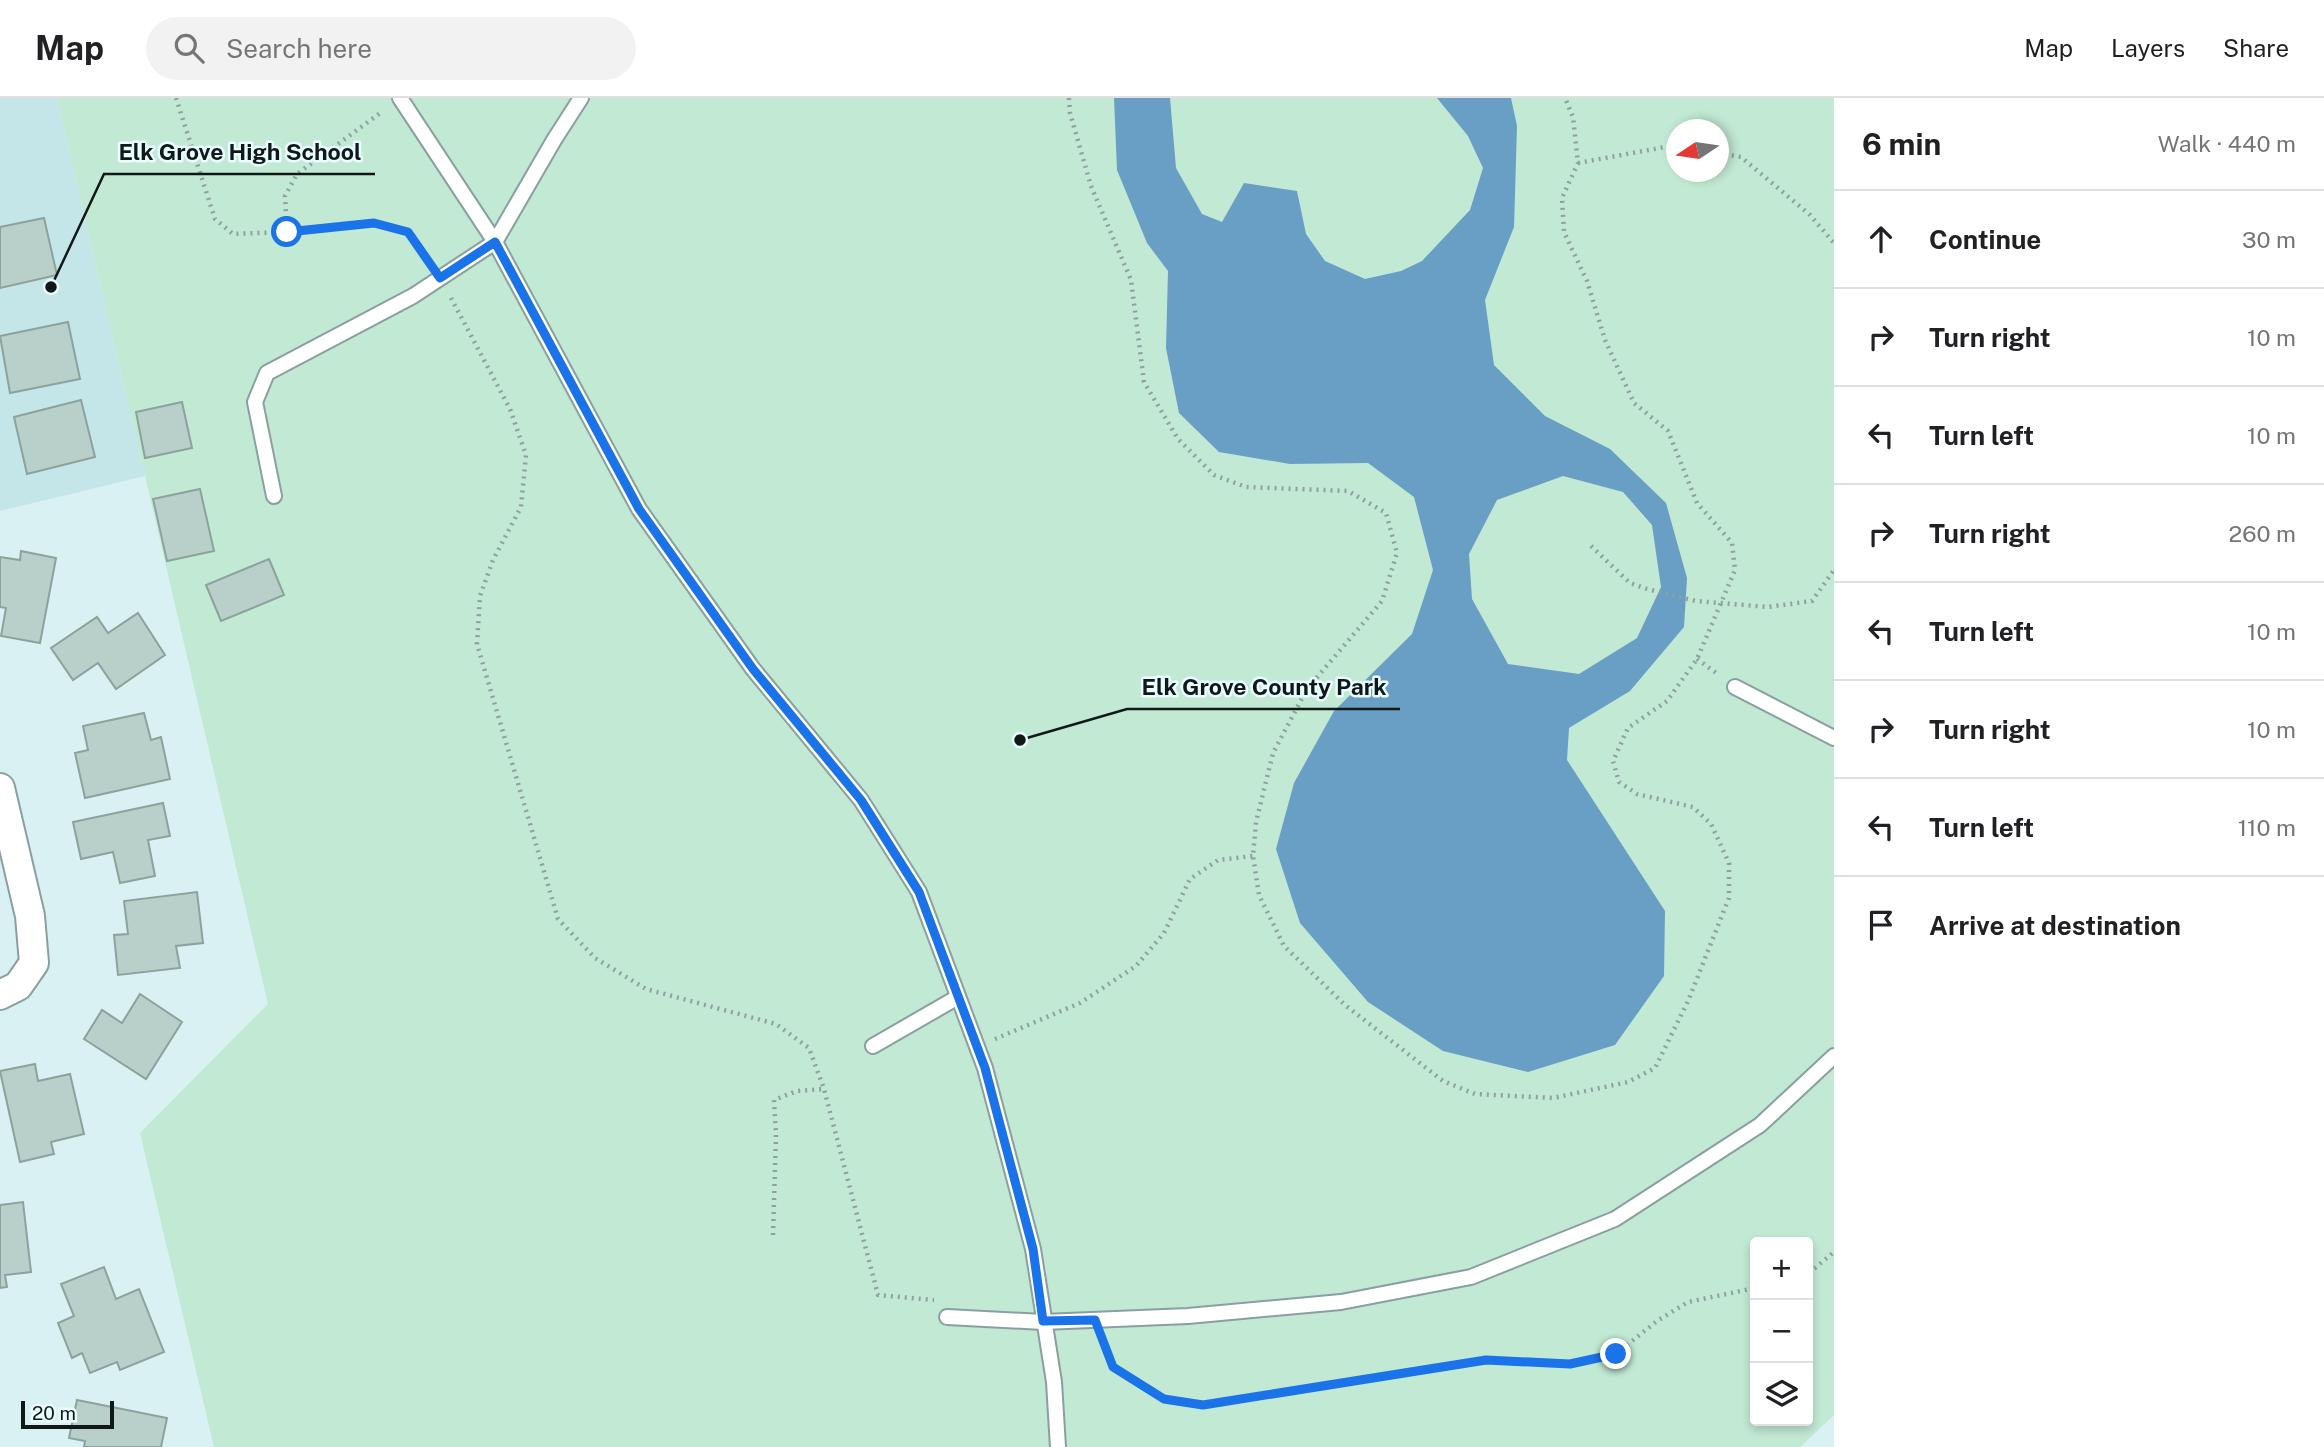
<!DOCTYPE html>
<html lang="en">
<head>
<meta charset="utf-8">
<style>
  body { margin:0; font-family:"Public Sans",sans-serif; background:#f2f2f2; color:#202124 }
  .controls { position:absolute; right:21px; bottom:21px; display:grid; overflow:hidden; border-radius:7px; box-shadow:0 4px 10px #0003 }
  .controls button { width:63px; height:63px; display:grid; place-items:center; padding:0; border:0; border-bottom:2px solid #e0e0e0; background:#fff; color:#202124; font:35px sans-serif }
  .compass { position:absolute; left:1666px; top:21px; width:63px; height:63px; border-radius:50%; background:#fff; box-shadow:0 4px 10px #0003; rotate:257deg }
  .scale { position:absolute; left:21px; bottom:18px; width:93px; box-sizing:border-box; padding-left:7px; border:4px solid #101919; border-top:0; font-size:19px; line-height:24px; white-space:nowrap; color:#101919; -webkit-text-stroke:5px #eafdfe; paint-order:stroke }
  .stop { position:absolute; width:21px; height:21px; margin:-16px; border:5px solid #1a73e8; border-radius:50%; background:#fff }
  .stop.end { background:#1a73e8; border-color:#fff; box-shadow:0 2px 7px #0008 }
  .list { margin:0; padding:0; list-style:none }
  h2 { display:flex; justify-content:space-between; align-items:center; height:91px; margin:0; padding:0 28px; font-size:30px }
  h2 small { font-size:23px; font-weight:400; color:#757577 }
  .list li { display:grid; grid-template-columns:46px 1fr auto; gap:21px; align-items:center; box-sizing:border-box; height:98px; padding:0 28px; border-top:2px solid #e0e0e0 }
  .list b { display:block; font-size:26px; white-space:nowrap }
  .list em { font-size:23px; font-style:normal; color:#757577 }
  .icon { flex:none; width:38px; height:38px; fill:none; stroke:currentColor; stroke-width:2; stroke-linecap:round; stroke-linejoin:round }
  .map { position:relative; flex:none; width:1834px; height:1349px; overflow:hidden }
  header { display:flex; align-items:center; gap:42px; box-sizing:border-box; height:98px; padding:0 35px; background:#fff; border-bottom:2px solid #e0e0e0 }
  header strong { font-size:33px }
  nav { display:flex; gap:38px; margin-inline-start:auto; font-size:24px }
  .search { width:490px; height:63px; background:#f2f2f2; display:flex; align-items:center; gap:18px; box-sizing:border-box; padding:0 24px; border-radius:38px; color:#757577; font-size:26px }
  main { display:flex }
  aside { flex:1; background:#fff }
  .map>svg:first-child { display:block }
  .built { fill:#c4e6e8 }
  .green { fill:#c2e9d3; fill-rule:evenodd }
  .water { fill:#699ec5; fill-rule:evenodd }
  .building { fill:#b8cfca; stroke:#8ca29d; stroke-width:2 }
  .lines { fill:none; stroke-linecap:round; stroke-linejoin:round }
  .lane-casing { stroke:#899fa1; stroke-width:18 }
  .street-casing { stroke:#899fa1; stroke-width:32 }
  .path { stroke:#8ea1a1; stroke-width:4.5; stroke-dasharray:2 5; stroke-linecap:butt }
  .lane { stroke:#fff; stroke-width:14 }
  .street { stroke:#fff; stroke-width:28 }
  .route { stroke:#1a73e8; stroke-width:9 }
  .leader { fill:none; stroke:#101919; stroke-width:2.5 }
  .callout-dot { fill:#101919; stroke:#eafdfe; stroke-width:2.5 }
  .callout-label { font-size:23px; text-anchor:middle; font-weight:bold; fill:#101919; stroke:#eafdfe; stroke-width:5; stroke-linejoin:round; paint-order:stroke }
</style>
</head>
<body>
<header>
<strong>Map</strong>
<div class="search"><svg class="icon" aria-label="search" viewBox="0 0 24 24"><circle cx="10" cy="10" r="6"/><path d="M15 15l6 6"/></svg>Search here</div>
<nav><a>Map</a><a>Layers</a><a>Share</a></nav>
</header>
<main>
<div class="map">
<svg width="1834" height="1349" viewBox="0 0 1834 1349">
  <rect width="100%" height="100%" fill="#d9f1f2"/>
  <path class="built" d="M 0,0 L 57,0 L 145,378 L 0,413 Z"/>
  <path class="green" d="M 57,0 L 1834,0 L 1834,1317 L 1800,1349 L 214,1349 L 140,1035 L 268,906 ZM 1676,32 L 1718,32 L 1718,74 L 1676,74 ZM 1755,1144 L 1808,1144 L 1808,1323 L 1755,1323 Z"/>
  <path class="water" d="M 1114,0 L 1170,0 L 1176,70 L 1202,116 L 1222,124 L 1244,85 L 1297,93 L 1306,136 L 1325,163 L 1365,181 L 1401,173 L 1422,163 L 1470,112 L 1483,70 L 1468,38 L 1437,0 L 1511,0 L 1517,28 L 1514,129 L 1485,202 L 1494,267 L 1545,318 L 1610,351 L 1666,405 L 1687,480 L 1684,529 L 1630,593 L 1569,630 L 1567,662 L 1665,813 L 1664,878 L 1615,947 L 1528,974 L 1443,953 L 1368,904 L 1300,825 L 1276,751 L 1294,685 L 1334,613 L 1412,536 L 1433,472 L 1414,399 L 1368,365 L 1290,366 L 1219,354 L 1179,315 L 1166,250 L 1168,173 L 1147,145 L 1117,72 ZM 1563,378 L 1623,394 L 1652,427 L 1661,489 L 1637,540 L 1579,576 L 1508,566 L 1472,501 L 1469,456 L 1497,402 Z"/>
  <g class="building">
    <path d="M 44,120 L 57,177 L 0,190 L 0,129 Z"/>
    <path d="M 68,224 L 80,281 L 10,295 L 0,238 Z"/>
    <path d="M 81,302 L 95,359 L 27,376 L 14,319 Z"/>
    <path d="M 182,304 L 192,350 L 145,360 L 136,314 Z"/>
    <path d="M 200,391 L 214,453 L 167,463 L 153,401 Z"/>
    <path d="M 21,453 L 56,460 L 40,545 L 1,538 L 6,510 L 0,509 L 0,459 L 20,462 Z"/>
    <path d="M 269,461 L 284,497 L 221,523 L 206,487 Z"/>
    <path d="M 138,515 L 165,557 L 116,591 L 98,565 L 73,582 L 51,550 L 97,519 L 108,535 Z"/>
    <path d="M 144,615 L 151,642 L 161,639 L 170,681 L 85,700 L 75,655 L 88,652 L 83,628 Z"/>
    <path d="M 163,705 L 170,738 L 148,742 L 155,778 L 120,785 L 113,754 L 81,761 L 73,724 Z"/>
    <path d="M 197,794 L 203,845 L 176,848 L 180,870 L 118,877 L 114,837 L 128,836 L 124,803 Z"/>
    <path d="M 140,896 L 182,924 L 146,981 L 84,941 L 102,912 L 122,925 Z"/>
    <path d="M 35,966 L 38,983 L 70,976 L 84,1036 L 51,1044 L 54,1056 L 20,1064 L 0,973 Z"/>
    <path d="M 23,1104 L 31,1174 L 5,1177 L 7,1189 L 0,1190 L 0,1107 Z"/>
    <path d="M 104,1169 L 116,1201 L 139,1191 L 164,1254 L 120,1272 L 117,1264 L 90,1275 L 82,1255 L 72,1260 L 58,1225 L 74,1218 L 61,1186 Z"/>
    <path d="M 77,1302 L 167,1320 L 161,1349 L 84,1349 L 85,1343 L 69,1340 Z"/>
  </g>
  <g class="lines">
    <defs>
      <g id="lane">
        <path d="M 400,0 L 495,144 L 639,411 L 753,571 L 861,702 L 919,794 L 985,970 L 1033,1151 L 1054,1284 L 1058,1349"/>
        <path d="M 274,398 L 255,304 L 267,275 L 413,198 L 495,144 L 554,42 L 581,0"/>
        <path d="M 1735,589 L 1834,640"/>
        <path d="M 873,948 L 958,899"/>
        <path d="M 947,1219 L 1043,1224 L 1188,1218 L 1341,1204 L 1471,1179 L 1615,1121 L 1760,1027 L 1834,958"/>
      </g>
      <path id="street" d="M 0,690 L 30,818 L 34,865 L 18,888 L 0,897"/>
    </defs>
    <use href="#lane" class="lane-casing"/>
    <use href="#street" class="street-casing"/>
    <g class="path">
      <path d="M 176,0 L 215,121 L 233,136 L 287,134 L 374,125 L 408,134 L 428,163"/>
      <path d="M 1069,0 L 1070,15 L 1091,88 L 1131,182 L 1144,284 L 1178,341 L 1214,377 L 1246,389 L 1348,393 L 1386,415 L 1397,455 L 1382,503 L 1307,591 L 1273,655 L 1256,724 L 1253,758 L 1259,797 L 1284,848 L 1345,907 L 1443,983 L 1475,996 L 1553,1000 L 1628,984 L 1655,970 L 1688,903 L 1729,800 L 1729,765 L 1711,726 L 1693,709 L 1637,696 L 1619,684 L 1613,663 L 1628,630 L 1667,603 L 1697,561 L 1735,472 L 1732,445 L 1697,405 L 1668,333 L 1634,305 L 1605,242 L 1587,183 L 1564,134 L 1562,100 L 1578,65 L 1573,19 L 1565,0"/>
      <path d="M 1718,55 L 1741,59 L 1810,117 L 1834,145"/>
      <path d="M 1578,65 L 1676,47"/>
      <path d="M 287,134 L 285,98 L 297,76 L 383,13"/>
      <path d="M 451,200 L 510,311 L 526,357 L 521,409 L 493,462 L 480,498 L 477,546 L 558,821 L 595,860 L 646,891 L 776,926 L 809,950 L 824,991 L 878,1197 L 934,1202"/>
      <path d="M 1591,448 L 1630,485 L 1647,491 L 1696,503 L 1768,509 L 1812,503 L 1834,472"/>
      <path d="M 1697,561 L 1719,577"/>
      <path d="M 995,941 L 1080,905 L 1136,868 L 1164,835 L 1190,781 L 1218,762 L 1253,758"/>
      <path d="M 773,1137 L 776,1037 L 774,1002 L 797,993 L 824,991"/>
      <path d="M 1808,1173 L 1815,1170 L 1834,1154"/>
      <path d="M 1103,1242 L 1113,1269 L 1165,1301 L 1203,1307 L 1486,1262 L 1570,1266 L 1616,1256 L 1657,1223 L 1688,1204 L 1755,1190"/>
    </g>
    <use href="#lane" class="lane"/>
    <use href="#street" class="street"/>
  </g>
  <g class="lines">
    <path class="route" d="M 287,134 L 374,125 L 408,134 L 440,180 L 495,144 L 639,411 L 753,571 L 861,702 L 919,794 L 985,970 L 1033,1151 L 1043,1223 L 1095,1222 L 1113,1269 L 1164,1301 L 1203,1307 L 1486,1262 L 1570,1266 L 1616,1256"/>
  </g>
  <path class="leader" d="M51 189L104 76H375M1020 642L1127 611H1400"/>
  <g class="callout-dot">
    <circle cx="51" cy="189" r="7"/>
    <circle cx="1020" cy="642" r="7"/>
  </g>
  <g class="callout-label">
    <text x="240" y="62">Elk Grove High School</text>
    <text x="1264" y="597">Elk Grove County Park</text>
  </g>
</svg>
<div class="controls">
<button>+</button>
<button>−</button>
<button><svg class="icon" aria-label="layers" viewBox="0 0 24 24"><path d="M12 4l9 5-9 5-9-5zM3 14l9 5 9-5"/></svg></button>
</div>
<svg class="compass" viewBox="-18 -18 36 36"><path d="M0-13l5 13h-10z" fill="#e53935"/><path d="M0 13l5-13h-10z" fill="#757577"/></svg>
<div class="scale">20 m</div>
<div class="stop" style="left:287px;top:134px"></div>
<div class="stop end" style="left:1616px;top:1256px"></div>
</div>
<aside>
<h2>6 min<small>Walk · 440 m</small></h2>
<ul class="list">
<li><svg class="icon" aria-label="ahead" viewBox="0 0 24 24"><path d="M12 20V5M6 11l6-6 6 6"/></svg><div><b>Continue</b></div><em>30 m</em></li>
<li><svg class="icon" aria-label="right" viewBox="0 0 24 24"><path d="M7 20v-9h11M14 6l5 5-5 5"/></svg><div><b>Turn right</b></div><em>10 m</em></li>
<li><svg class="icon" aria-label="left" viewBox="0 0 24 24"><path d="M17 20v-9H6M10 6l-5 5 5 5"/></svg><div><b>Turn left</b></div><em>10 m</em></li>
<li><svg class="icon" aria-label="right" viewBox="0 0 24 24"><path d="M7 20v-9h11M14 6l5 5-5 5"/></svg><div><b>Turn right</b></div><em>260 m</em></li>
<li><svg class="icon" aria-label="left" viewBox="0 0 24 24"><path d="M17 20v-9H6M10 6l-5 5 5 5"/></svg><div><b>Turn left</b></div><em>10 m</em></li>
<li><svg class="icon" aria-label="right" viewBox="0 0 24 24"><path d="M7 20v-9h11M14 6l5 5-5 5"/></svg><div><b>Turn right</b></div><em>10 m</em></li>
<li><svg class="icon" aria-label="left" viewBox="0 0 24 24"><path d="M17 20v-9H6M10 6l-5 5 5 5"/></svg><div><b>Turn left</b></div><em>110 m</em></li>
<li><svg class="icon" aria-label="arrive" viewBox="0 0 24 24"><path d="M6 21V4h12l-3 4 3 4H6"/></svg><div><b>Arrive at destination</b></div></li>
</ul>
</aside>
</main>
</body>
</html>
